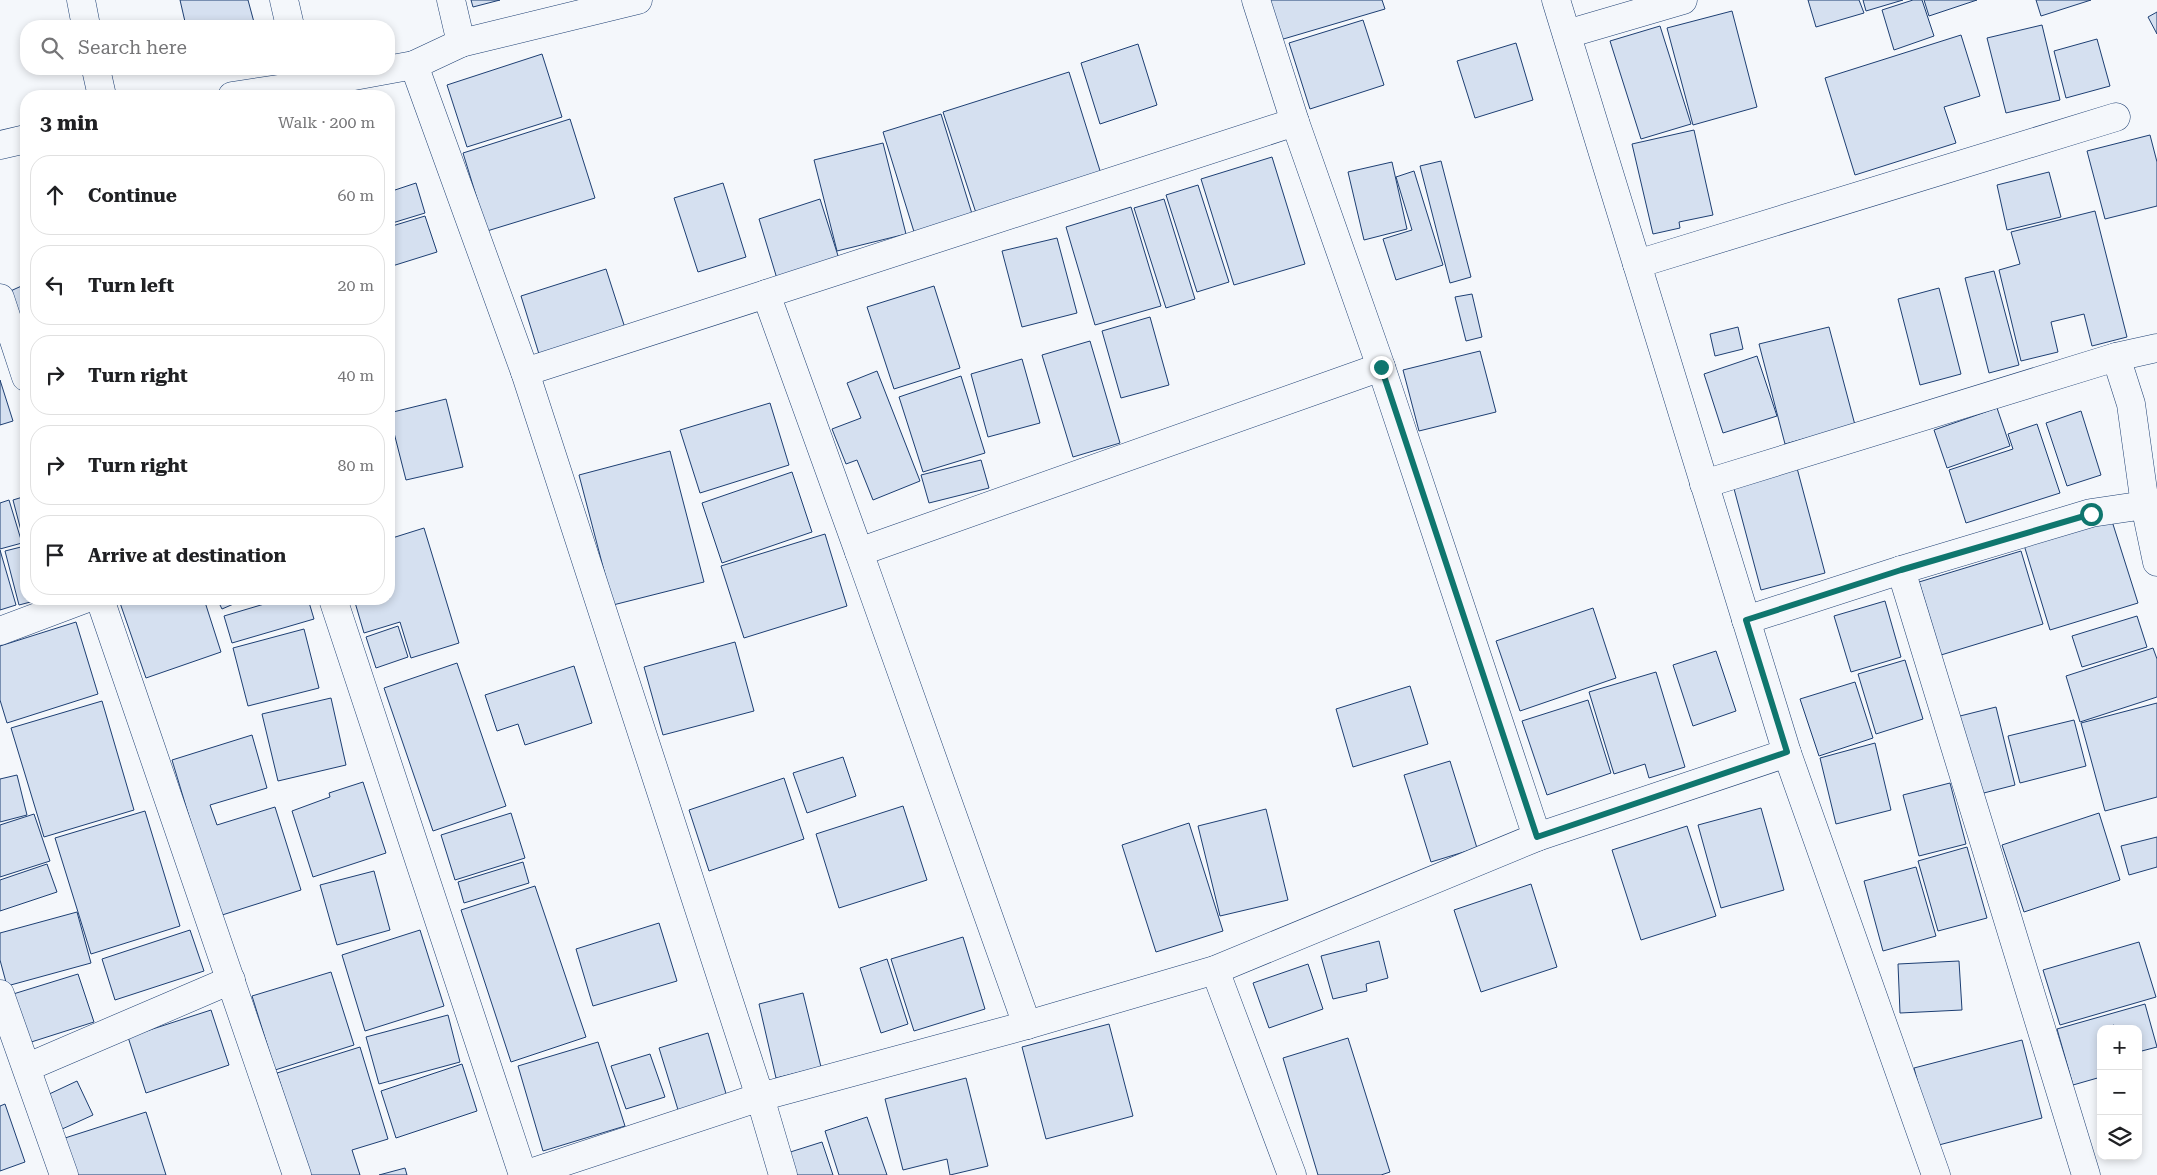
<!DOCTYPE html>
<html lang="en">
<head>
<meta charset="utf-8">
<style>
  body { margin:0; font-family:"Roboto Serif",serif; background:#f6f6f6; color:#202124 }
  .controls { position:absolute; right:15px; bottom:15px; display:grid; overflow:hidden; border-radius:10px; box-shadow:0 2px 8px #0003 }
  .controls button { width:45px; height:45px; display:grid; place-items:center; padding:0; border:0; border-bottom:1px solid #e0e0e0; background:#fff; color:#202124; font:25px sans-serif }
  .stop { position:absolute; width:15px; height:15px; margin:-11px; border:4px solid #0f766e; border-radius:50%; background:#fff }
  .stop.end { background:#0f766e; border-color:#fff; box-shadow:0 1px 5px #0008 }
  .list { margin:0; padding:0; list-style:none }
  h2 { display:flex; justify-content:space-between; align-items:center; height:65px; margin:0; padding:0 20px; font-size:21px }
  h2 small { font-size:16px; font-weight:400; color:#757577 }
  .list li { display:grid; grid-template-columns:32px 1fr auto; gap:15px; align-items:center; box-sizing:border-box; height:80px; margin:0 10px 10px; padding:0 10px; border:1px solid #e0e0e0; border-radius:20px }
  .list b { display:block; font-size:19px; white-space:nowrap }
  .list em { font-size:16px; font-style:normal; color:#757577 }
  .icon { flex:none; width:28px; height:28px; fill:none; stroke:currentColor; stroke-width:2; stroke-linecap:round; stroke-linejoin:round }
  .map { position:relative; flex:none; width:2157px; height:1175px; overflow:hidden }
  .search { position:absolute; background:#fff; box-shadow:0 2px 8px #0003; left:20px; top:20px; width:375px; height:55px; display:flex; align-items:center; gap:12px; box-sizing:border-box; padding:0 18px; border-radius:20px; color:#757577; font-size:19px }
  .panel { position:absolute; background:#fff; box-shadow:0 2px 8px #0003; left:20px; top:90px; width:375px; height:515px; border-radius:20px }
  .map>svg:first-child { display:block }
  .building { fill:#d5e0f0; stroke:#1d3f73 }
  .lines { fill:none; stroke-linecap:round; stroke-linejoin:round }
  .street-casing { stroke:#1d3f73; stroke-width:29 }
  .street { stroke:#f4f7fb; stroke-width:28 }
  .route { stroke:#0f766e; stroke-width:6 }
</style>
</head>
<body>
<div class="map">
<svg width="2157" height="1175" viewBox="0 0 2157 1175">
  <rect width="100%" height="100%" fill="#f4f7fb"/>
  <g class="building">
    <path d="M 180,0 L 248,0 L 255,26 L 186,26 Z"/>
    <path d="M 471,0 L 500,0 L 473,7 Z"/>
    <path d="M 1268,0 L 1382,0 L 1385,9 L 1280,40 Z"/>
    <path d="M 1808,0 L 1859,0 L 1864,13 L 1816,27 Z"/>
    <path d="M 1863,0 L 1903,0 L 1866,11 Z"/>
    <path d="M 1913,0 L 1922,0 L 1934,36 L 1894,50 L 1882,10 Z"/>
    <path d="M 1924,0 L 1977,0 L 1929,16 Z"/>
    <path d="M 2036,0 L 2091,0 L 2041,16 Z"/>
    <path d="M 1732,11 L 1757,107 L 1693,125 L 1667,28 Z"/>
    <path d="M 2157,12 L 2157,34 L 2148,17 Z"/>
    <path d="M 1363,20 L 1384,85 L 1310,109 L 1289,43 Z"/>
    <path d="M 2042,25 L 2060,100 L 2006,113 L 1987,38 Z"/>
    <path d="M 1660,26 L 1691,124 L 1641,139 L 1610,41 Z"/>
    <path d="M 1961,35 L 1980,96 L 1944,107 L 1956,143 L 1855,175 L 1825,78 Z"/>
    <path d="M 2097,39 L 2110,86 L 2066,98 L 2054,51 Z"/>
    <path d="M 1516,43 L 1533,100 L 1475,118 L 1457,61 Z"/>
    <path d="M 1138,44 L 1157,105 L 1100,124 L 1081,63 Z"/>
    <path d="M 542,54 L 562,117 L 467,147 L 447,85 Z"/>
    <path d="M 1069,72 L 1102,177 L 977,216 L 943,112 Z"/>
    <path d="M 941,114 L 973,217 L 915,235 L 883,132 Z"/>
    <path d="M 570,119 L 595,198 L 487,231 L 463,153 Z"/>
    <path d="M 1694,130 L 1713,215 L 1679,222 L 1680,228 L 1653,234 L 1632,144 Z"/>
    <path d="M 2150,135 L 2157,162 L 2157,206 L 2105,219 L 2087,151 Z"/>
    <path d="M 883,143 L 906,234 L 837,251 L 814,160 Z"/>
    <path d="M 1272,157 L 1305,264 L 1234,285 L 1201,179 Z"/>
    <path d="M 1441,161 L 1471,277 L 1450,283 L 1420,166 Z"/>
    <path d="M 1392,162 L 1407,229 L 1364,240 L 1348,172 Z"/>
    <path d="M 1414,171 L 1443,265 L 1396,280 L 1383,239 L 1412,230 L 1396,177 Z"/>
    <path d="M 2049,172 L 2061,217 L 2007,230 L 1997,185 Z"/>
    <path d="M 416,183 L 425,213 L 389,224 L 389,192 Z"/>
    <path d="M 723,183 L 746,257 L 698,272 L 674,198 Z"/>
    <path d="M 1198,185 L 1229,282 L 1197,292 L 1166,195 Z"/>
    <path d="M 820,199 L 840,262 L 778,282 L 759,219 Z"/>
    <path d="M 1164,199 L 1195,299 L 1166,308 L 1134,208 Z"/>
    <path d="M 1131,207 L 1161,306 L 1095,325 L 1066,227 Z"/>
    <path d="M 2095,211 L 2127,337 L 2092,346 L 2084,314 L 2051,322 L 2058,352 L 2021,361 L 1999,270 L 2020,264 L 2011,232 Z"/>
    <path d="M 425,216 L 437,252 L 389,267 L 389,227 Z"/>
    <path d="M 1057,238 L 1077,313 L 1022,327 L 1002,251 Z"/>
    <path d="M 606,269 L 625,328 L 539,354 L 521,296 Z"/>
    <path d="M 1994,271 L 2019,365 L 1989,373 L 1965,278 Z"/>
    <path d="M 26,284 L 26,334 L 6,293 Z"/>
    <path d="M 934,286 L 960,368 L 894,389 L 867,307 Z"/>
    <path d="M 1939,288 L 1961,374 L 1920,385 L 1898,299 Z"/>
    <path d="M 1472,294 L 1482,337 L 1466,341 L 1455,297 Z"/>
    <path d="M 1150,317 L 1169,385 L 1121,398 L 1102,331 Z"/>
    <path d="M 1738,327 L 1743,349 L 1715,356 L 1710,334 Z"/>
    <path d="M 1829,327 L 1855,425 L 1785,444 L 1759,344 Z"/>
    <path d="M 1090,341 L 1120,443 L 1073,457 L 1042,355 Z"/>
    <path d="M 1480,351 L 1496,412 L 1419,431 L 1403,370 Z"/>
    <path d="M 1757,356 L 1777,416 L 1723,433 L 1704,374 Z"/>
    <path d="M 1022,359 L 1040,423 L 988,437 L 971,374 Z"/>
    <path d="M 877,371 L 920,481 L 873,500 L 857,460 L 846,464 L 832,429 L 861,418 L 847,383 Z"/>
    <path d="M 961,376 L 985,453 L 923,472 L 899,397 Z"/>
    <path d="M 0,380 L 13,421 L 0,425 Z"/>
    <path d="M 446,399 L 463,467 L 406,480 L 389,413 Z"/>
    <path d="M 770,403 L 789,465 L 700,493 L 680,430 Z"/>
    <path d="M 1997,408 L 2010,446 L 1947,468 L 1934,430 Z"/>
    <path d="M 2081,411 L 2101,475 L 2067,486 L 2046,423 Z"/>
    <path d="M 2037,424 L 2060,493 L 1966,523 L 1949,470 L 2013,449 L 2008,434 Z"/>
    <path d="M 389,447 L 393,461 L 389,463 Z"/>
    <path d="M 670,451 L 704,582 L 613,605 L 579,475 Z"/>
    <path d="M 981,460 L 989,488 L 929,503 L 921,475 Z"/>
    <path d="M 1797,468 L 1825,573 L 1761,590 L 1733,485 Z"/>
    <path d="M 792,472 L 812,532 L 722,563 L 702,503 Z"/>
    <path d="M 26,496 L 26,599 L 42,599 L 19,605 L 5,551 L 25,546 L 13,500 Z"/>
    <path d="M 9,500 L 22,543 L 0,549 L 0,503 Z"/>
    <path d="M 2111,518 L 2138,603 L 2050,630 L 2024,545 Z"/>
    <path d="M 424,528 L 459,643 L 411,658 L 400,622 L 364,633 L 354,599 L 389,599 L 389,539 Z"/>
    <path d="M 825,534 L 847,606 L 744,638 L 721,566 Z"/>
    <path d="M 0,550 L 16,605 L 0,610 Z"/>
    <path d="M 2021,551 L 2043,624 L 1941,655 L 1919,582 Z"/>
    <path d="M 122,599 L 204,599 L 221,652 L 146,678 L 119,600 Z"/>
    <path d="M 217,599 L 245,599 L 222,609 Z"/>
    <path d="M 281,599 L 308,599 L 314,619 L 232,643 L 224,616 Z"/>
    <path d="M 1885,601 L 1901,657 L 1851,672 L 1834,616 Z"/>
    <path d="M 1593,608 L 1616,678 L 1520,711 L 1496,641 Z"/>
    <path d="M 2137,616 L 2147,647 L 2082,667 L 2072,636 Z"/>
    <path d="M 76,622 L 98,694 L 7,723 L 0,700 L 0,646 Z"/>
    <path d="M 398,626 L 408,657 L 376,668 L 366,637 Z"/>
    <path d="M 304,629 L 319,688 L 248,706 L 233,648 Z"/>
    <path d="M 735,642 L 754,711 L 663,735 L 644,667 Z"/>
    <path d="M 2153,648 L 2157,659 L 2157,697 L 2080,722 L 2066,676 Z"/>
    <path d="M 1716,651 L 1736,711 L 1693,726 L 1673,665 Z"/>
    <path d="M 1905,660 L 1923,719 L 1876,734 L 1858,674 Z"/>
    <path d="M 457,663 L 506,806 L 433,831 L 384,688 Z"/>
    <path d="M 574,666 L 592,723 L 525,745 L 518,724 L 497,731 L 485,695 Z"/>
    <path d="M 1656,672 L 1685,767 L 1649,778 L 1645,764 L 1614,774 L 1589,692 Z"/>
    <path d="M 1855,682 L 1873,738 L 1819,756 L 1800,699 Z"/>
    <path d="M 1410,686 L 1428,744 L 1353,767 L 1336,709 Z"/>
    <path d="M 331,698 L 346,765 L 278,781 L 262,714 Z"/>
    <path d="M 1588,700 L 1611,773 L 1547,795 L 1522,721 Z"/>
    <path d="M 102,701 L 134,810 L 44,837 L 11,728 Z"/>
    <path d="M 2157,703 L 2157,797 L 2105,811 L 2081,723 Z"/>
    <path d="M 1996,707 L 2015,785 L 1976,795 L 1956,717 Z"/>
    <path d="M 2074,720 L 2086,766 L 2020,783 L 2008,736 Z"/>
    <path d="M 252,735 L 267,788 L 210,805 L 217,825 L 275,807 L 301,890 L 219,916 L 172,760 Z"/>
    <path d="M 1875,743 L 1891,810 L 1836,824 L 1820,758 Z"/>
    <path d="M 843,757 L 856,796 L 807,813 L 793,773 Z"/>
    <path d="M 1450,761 L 1477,848 L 1431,862 L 1404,775 Z"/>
    <path d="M 17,775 L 27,815 L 0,822 L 0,779 Z"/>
    <path d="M 784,778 L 804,839 L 709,871 L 689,810 Z"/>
    <path d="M 363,782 L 386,853 L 313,877 L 292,811 L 330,797 L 329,793 Z"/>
    <path d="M 1950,783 L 1966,844 L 1919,856 L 1903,795 Z"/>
    <path d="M 903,806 L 927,880 L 839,908 L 816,834 Z"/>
    <path d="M 1761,808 L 1784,890 L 1721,908 L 1698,825 Z"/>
    <path d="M 1266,809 L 1288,900 L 1220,916 L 1198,826 Z"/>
    <path d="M 145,811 L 180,926 L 91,954 L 55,838 Z"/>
    <path d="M 511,813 L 525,858 L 455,880 L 441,835 Z"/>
    <path d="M 2099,813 L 2120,880 L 2024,912 L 2002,845 Z"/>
    <path d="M 34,814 L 50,861 L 0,877 L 0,825 Z"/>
    <path d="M 1189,823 L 1223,931 L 1156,952 L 1122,845 Z"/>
    <path d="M 1687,826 L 1716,916 L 1641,940 L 1612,850 Z"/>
    <path d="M 2157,837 L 2157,867 L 2129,875 L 2121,846 Z"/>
    <path d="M 1967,847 L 1987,918 L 1938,931 L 1918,861 Z"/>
    <path d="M 523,862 L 529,883 L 464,903 L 458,882 Z"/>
    <path d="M 47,864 L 57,892 L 0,911 L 0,880 Z"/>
    <path d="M 1916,867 L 1936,936 L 1883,951 L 1864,881 Z"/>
    <path d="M 374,871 L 390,930 L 337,945 L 320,885 Z"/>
    <path d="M 1531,884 L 1557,967 L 1481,992 L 1454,910 Z"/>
    <path d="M 535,886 L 586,1037 L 511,1062 L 461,910 Z"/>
    <path d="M 77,912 L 91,963 L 7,986 L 0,960 L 0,933 Z"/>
    <path d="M 659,923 L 677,981 L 593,1006 L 576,949 Z"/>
    <path d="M 190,930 L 204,971 L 115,1000 L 102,959 Z"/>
    <path d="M 420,930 L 444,1006 L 365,1031 L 342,955 Z"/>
    <path d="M 963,937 L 985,1009 L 914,1031 L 891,959 Z"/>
    <path d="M 1379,941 L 1388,978 L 1366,984 L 1367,991 L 1333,999 L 1321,956 Z"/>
    <path d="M 2139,942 L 2156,997 L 2060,1025 L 2043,970 Z"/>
    <path d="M 887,959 L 908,1024 L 881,1033 L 860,968 Z"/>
    <path d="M 1959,961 L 1962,1010 L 1900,1013 L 1898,964 Z"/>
    <path d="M 1308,964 L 1323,1009 L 1269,1028 L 1253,983 Z"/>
    <path d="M 331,972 L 354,1045 L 275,1070 L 252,996 Z"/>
    <path d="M 78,974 L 94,1022 L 25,1044 L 10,995 Z"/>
    <path d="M 803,993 L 821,1067 L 776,1078 L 759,1004 Z"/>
    <path d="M 2145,1004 L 2157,1047 L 2138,1052 L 2138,1029 L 2115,1029 L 2114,1025 L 2109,1027 L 2110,1029 L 2101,1029 L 2101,1077 L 2073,1085 L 2057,1029 Z"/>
    <path d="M 211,1010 L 229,1065 L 146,1093 L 128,1037 Z"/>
    <path d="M 448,1015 L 460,1062 L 379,1084 L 366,1037 Z"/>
    <path d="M 1109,1024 L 1133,1116 L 1046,1139 L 1022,1047 Z"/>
    <path d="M 708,1033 L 727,1097 L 679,1113 L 659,1048 Z"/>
    <path d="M 1348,1038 L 1390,1172 L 1381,1175 L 1318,1175 L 1283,1058 Z"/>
    <path d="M 2022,1040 L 2042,1118 L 1935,1146 L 1914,1068 Z"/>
    <path d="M 598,1042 L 625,1126 L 543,1151 L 518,1066 Z"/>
    <path d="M 360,1047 L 388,1139 L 352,1150 L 360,1175 L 309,1175 L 277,1073 Z"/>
    <path d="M 650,1054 L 665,1097 L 626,1109 L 611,1066 Z"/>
    <path d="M 462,1064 L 477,1111 L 396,1138 L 381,1091 Z"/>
    <path d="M 966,1078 L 988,1166 L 950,1175 L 947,1159 L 903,1170 L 885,1099 Z"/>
    <path d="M 77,1081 L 93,1115 L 60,1130 L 45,1096 Z"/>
    <path d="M 5,1104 L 25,1162 L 0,1171 L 0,1106 Z"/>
    <path d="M 146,1112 L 166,1175 L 76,1175 L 65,1138 Z"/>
    <path d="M 867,1117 L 887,1175 L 839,1175 L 825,1131 Z"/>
    <path d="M 822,1142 L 833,1175 L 791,1175 L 784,1154 Z"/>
    <path d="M 405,1168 L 407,1175 L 379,1175 Z"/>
  </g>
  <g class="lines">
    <defs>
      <g id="street">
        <path d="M 81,0 L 86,26"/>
        <path d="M 284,0 L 290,26"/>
        <path d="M 451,0 L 461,43"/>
        <path d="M 1256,0 L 1295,122 L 1381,367 L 1537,837"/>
        <path d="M 1556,0 L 1787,753 L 1936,1175"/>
        <path d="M 1567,34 L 1683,0"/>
        <path d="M 414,65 L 525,372 L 760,1097 L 1027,1025 L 1215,970 L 1537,837 L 1787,753"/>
        <path d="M 96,69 L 102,96"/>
        <path d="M 305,85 L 414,65 L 461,43 L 638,0"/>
        <path d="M 232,96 L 305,85 L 301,69"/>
        <path d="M 0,145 L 26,139"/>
        <path d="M 1637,264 L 2116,117"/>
        <path d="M 766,294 L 1295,122"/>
        <path d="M 0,298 L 26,377"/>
        <path d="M 2116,357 L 2131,404 L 2145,505"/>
        <path d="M 525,372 L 766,294 L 859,552"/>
        <path d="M 1704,484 L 2116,357 L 2157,348"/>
        <path d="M 1901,570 L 2086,1175"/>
        <path d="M 100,599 L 297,1175"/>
        <path d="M 333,599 L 523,1175"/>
        <path d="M 1746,620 L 1901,570 L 2091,513 L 2145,505 L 2157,562"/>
        <path d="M 0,631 L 85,599"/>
        <path d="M 1215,970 L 1292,1175"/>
        <path d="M 0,994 L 64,1175"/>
        <path d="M 1027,1025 L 859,552 L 1381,367"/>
        <path d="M 28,1067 L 231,980"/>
        <path d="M 524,1175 L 760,1097 L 783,1175"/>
      </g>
    </defs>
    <use href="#street" class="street-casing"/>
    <use href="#street" class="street"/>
  </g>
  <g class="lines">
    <path class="route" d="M 1381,367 L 1537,837 L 1787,752 L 1746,620 L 1901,570 L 2091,514"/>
  </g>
</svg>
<div class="controls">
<button>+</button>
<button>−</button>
<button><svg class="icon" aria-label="layers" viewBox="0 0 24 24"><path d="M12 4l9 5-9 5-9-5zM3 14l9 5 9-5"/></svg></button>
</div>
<div class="stop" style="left:2091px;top:514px"></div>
<div class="stop end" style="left:1381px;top:367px"></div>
<div class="search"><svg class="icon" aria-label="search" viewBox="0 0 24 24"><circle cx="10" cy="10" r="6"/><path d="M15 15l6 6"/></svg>Search here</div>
<section class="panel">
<h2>3 min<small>Walk · 200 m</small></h2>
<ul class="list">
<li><svg class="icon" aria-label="ahead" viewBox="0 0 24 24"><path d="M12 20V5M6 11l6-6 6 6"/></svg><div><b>Continue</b></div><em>60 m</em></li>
<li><svg class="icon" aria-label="left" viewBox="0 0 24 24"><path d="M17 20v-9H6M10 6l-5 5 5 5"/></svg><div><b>Turn left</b></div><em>20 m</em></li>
<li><svg class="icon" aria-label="right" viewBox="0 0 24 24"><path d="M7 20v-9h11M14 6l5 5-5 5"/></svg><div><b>Turn right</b></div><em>40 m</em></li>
<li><svg class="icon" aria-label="right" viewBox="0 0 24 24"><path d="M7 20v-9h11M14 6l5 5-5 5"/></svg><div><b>Turn right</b></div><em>80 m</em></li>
<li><svg class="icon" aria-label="arrive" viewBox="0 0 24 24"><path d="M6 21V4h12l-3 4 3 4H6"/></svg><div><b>Arrive at destination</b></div></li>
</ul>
</section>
</div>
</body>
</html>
